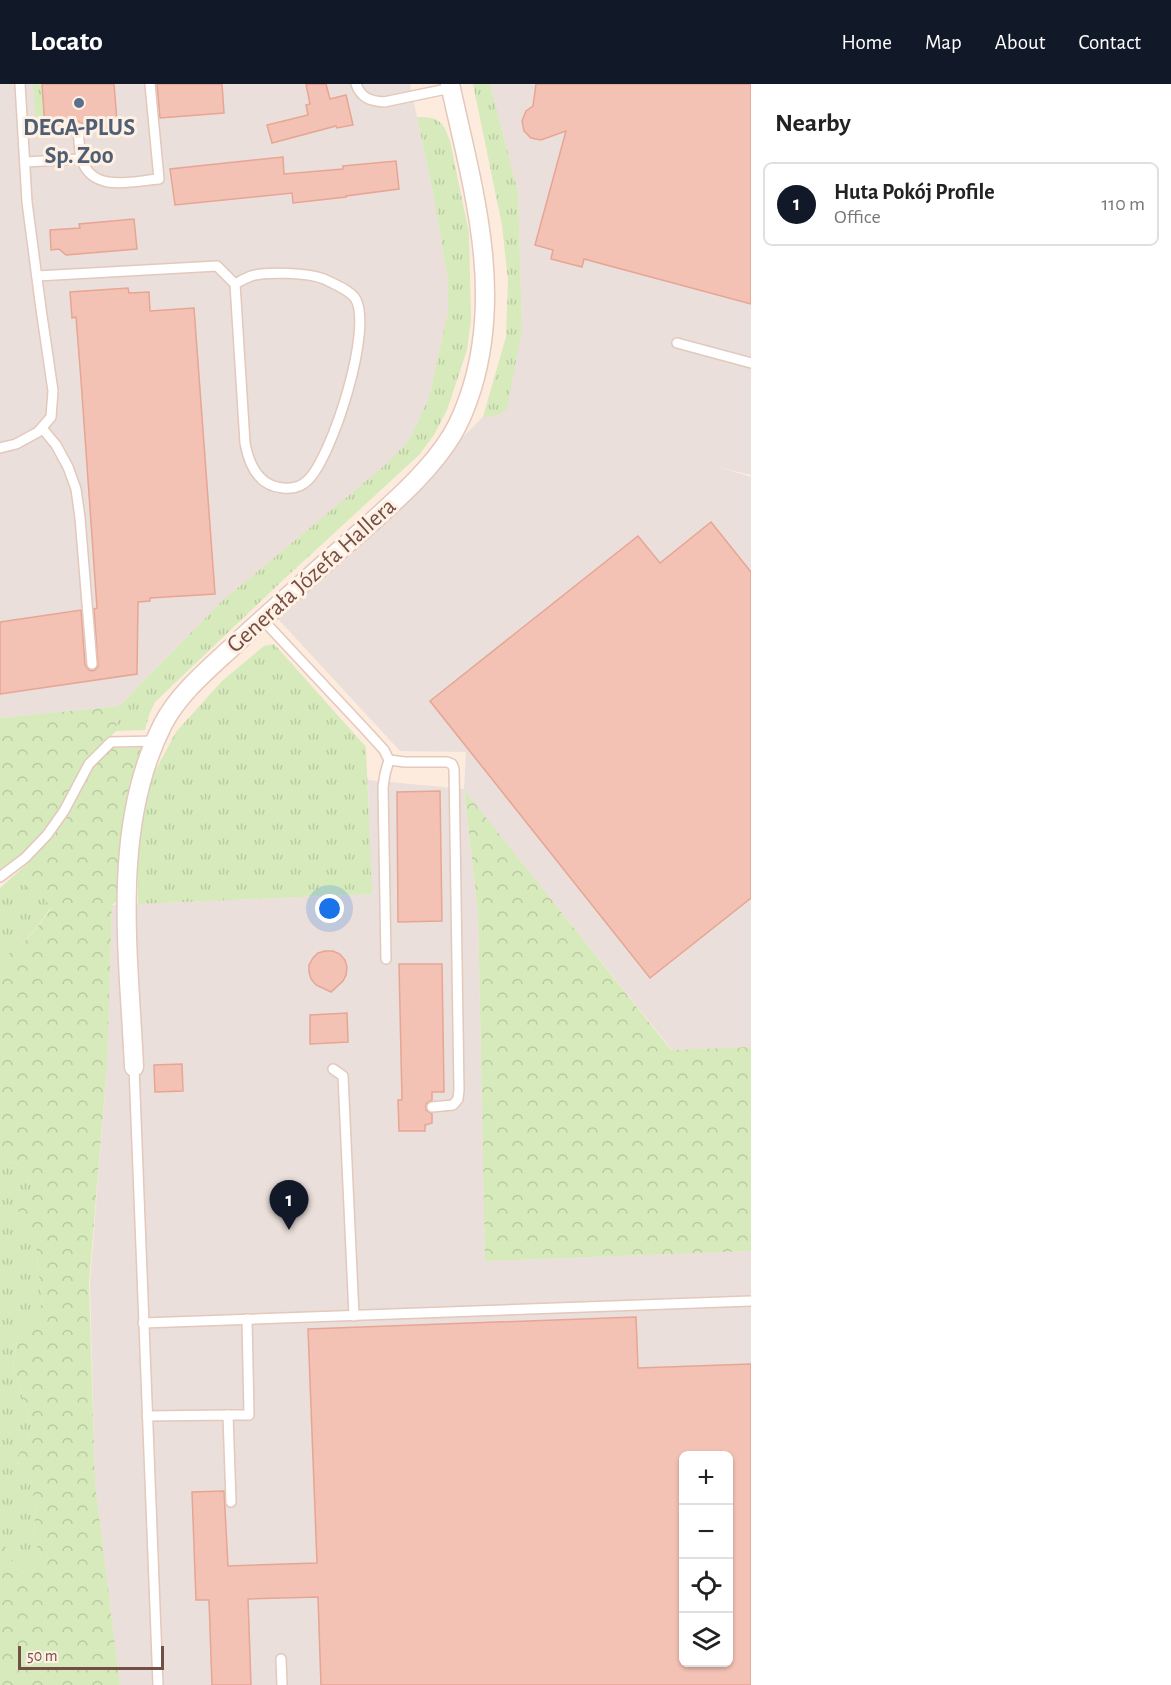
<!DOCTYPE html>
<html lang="en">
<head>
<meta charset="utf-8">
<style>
  body { margin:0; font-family:"Alegreya Sans",sans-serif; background:#f2f2f2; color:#222 }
  .controls { position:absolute; right:18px; bottom:18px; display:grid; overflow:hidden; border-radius:9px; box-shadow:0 2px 4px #0004 }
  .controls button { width:54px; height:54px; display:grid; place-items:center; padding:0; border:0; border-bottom:2px solid #e0e0e0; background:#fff; color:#222; font:30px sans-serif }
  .scale { position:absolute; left:18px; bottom:15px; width:146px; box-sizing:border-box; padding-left:6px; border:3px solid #734e45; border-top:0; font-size:16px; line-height:21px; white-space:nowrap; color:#734e45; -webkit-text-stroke:4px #fff0e4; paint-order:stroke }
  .you { position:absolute; left:330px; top:825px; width:21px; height:21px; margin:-15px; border:4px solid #fff; border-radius:50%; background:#1a73e8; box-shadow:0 0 0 9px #1a73e833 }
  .badge { display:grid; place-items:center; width:39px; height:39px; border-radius:50%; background:#111827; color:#fff; font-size:20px; font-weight:700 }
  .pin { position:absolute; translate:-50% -50px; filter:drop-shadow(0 2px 3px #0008) }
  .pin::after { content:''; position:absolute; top:32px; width:21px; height:18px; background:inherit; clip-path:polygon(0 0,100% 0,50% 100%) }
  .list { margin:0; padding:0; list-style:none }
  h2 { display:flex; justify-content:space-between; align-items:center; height:78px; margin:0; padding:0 24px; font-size:26px }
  h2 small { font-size:20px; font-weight:400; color:#767676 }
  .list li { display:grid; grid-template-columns:39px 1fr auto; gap:18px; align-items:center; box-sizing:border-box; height:84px; margin:0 12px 12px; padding:0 12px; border:2px solid #e0e0e0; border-radius:9px }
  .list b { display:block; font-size:22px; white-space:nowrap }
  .list p { margin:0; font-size:20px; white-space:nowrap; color:#767676 }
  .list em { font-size:20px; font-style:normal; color:#767676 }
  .icon { flex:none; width:33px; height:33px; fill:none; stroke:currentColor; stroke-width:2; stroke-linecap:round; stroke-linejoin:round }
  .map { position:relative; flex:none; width:751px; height:1601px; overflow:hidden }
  header { display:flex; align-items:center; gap:36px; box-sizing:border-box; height:84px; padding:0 30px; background:#111827; color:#fff }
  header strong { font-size:28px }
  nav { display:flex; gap:33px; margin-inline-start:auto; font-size:21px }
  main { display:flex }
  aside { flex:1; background:#fff }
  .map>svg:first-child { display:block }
  .industrial { fill:#eadfda; fill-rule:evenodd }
  .grass { fill:url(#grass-tufts) }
  .forest { fill:url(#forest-crowns) }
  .building { fill:#f3c2b4; stroke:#e7a594; stroke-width:1.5; fill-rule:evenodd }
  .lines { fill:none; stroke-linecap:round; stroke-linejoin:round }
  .lane-casing { stroke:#e3c8bc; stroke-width:12 }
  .street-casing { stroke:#e3c8bc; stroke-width:21 }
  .lane { stroke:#fff; stroke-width:9 }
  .street { stroke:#fff; stroke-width:18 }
  .service-dot { fill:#5c6f8a; stroke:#fff0e4; stroke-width:2 }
  .labels { text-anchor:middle; stroke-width:6; stroke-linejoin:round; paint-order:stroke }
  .service-label { font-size:24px; font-weight:bold; fill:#4e5e75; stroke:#fff0e4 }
  .street-label { font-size:24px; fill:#734e45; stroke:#fff0e4 }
</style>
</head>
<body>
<header>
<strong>Locato</strong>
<nav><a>Home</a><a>Map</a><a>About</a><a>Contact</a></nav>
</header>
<main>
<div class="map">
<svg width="751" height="1601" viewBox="0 0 751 1601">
  <defs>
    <pattern id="grass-tufts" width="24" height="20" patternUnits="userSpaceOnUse" patternTransform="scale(1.5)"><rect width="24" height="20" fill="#d6eabc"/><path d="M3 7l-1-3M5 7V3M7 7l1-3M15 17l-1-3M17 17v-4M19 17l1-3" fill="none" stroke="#bbcaa3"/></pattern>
    <pattern id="forest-crowns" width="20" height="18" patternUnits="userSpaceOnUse" patternTransform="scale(1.5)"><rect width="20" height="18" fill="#d6eabc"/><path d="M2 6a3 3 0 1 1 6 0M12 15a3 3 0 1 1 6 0" fill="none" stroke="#bbcaa3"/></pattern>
  </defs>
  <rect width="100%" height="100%" fill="#fdebdd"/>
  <g class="industrial">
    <path d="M 0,0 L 410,0 L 434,113 L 448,196 L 448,228 L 429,314 L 408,358 L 384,383 L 221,518 L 119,622 L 0,634 Z"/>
    <path d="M 490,0 L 751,0 L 751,391 L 718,383 L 751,393 L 751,963 L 672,966 L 464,707 L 478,828 L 485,1177 L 751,1167 L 751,1601 L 120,1601 L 95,1399 L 90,1198 L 107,981 L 112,821 L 371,810 L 368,696 L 464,705 L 466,668 L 400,667 L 278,535 L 483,333 L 491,333 L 522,244 L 518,108 ZM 684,1372 L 728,1372 L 728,1578 L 684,1578 Z"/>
  </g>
  <g class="grass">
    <path d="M 33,0 L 42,0 L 45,42 L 49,42 L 48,50 L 37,55 Z"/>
    <path d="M 473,0 L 490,0 L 518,108 L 522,244 L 507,325 C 500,331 492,333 483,333 L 506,253 L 508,197 L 502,141 Z"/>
    <path d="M 417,33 C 439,33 443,37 450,57 L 469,149 L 471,236 L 467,266 L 447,326 L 434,351 L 419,371 L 282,497 L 155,618 L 149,631 L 145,646 L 116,647 L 119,622 L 221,518 L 383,383 L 408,358 L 429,314 L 448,228 L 448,196 L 433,108 Z"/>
    <path d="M 274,560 L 366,663 L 372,810 L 138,820 L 138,767 L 145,719 L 154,689 L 176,648 L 222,597 L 264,562 Z"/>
    <path d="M 27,780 L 22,795 L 43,812 L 51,823 C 35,847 25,860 0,875 L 0,804 Z"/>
    <path d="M 11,1078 L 23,1083 L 32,1103 L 22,1137 L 36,1162 L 42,1220 L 18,1250 L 13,1281 L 32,1344 L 15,1377 L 28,1385 L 36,1425 L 33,1454 L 41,1471 L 31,1492 L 14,1483 L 0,1450 L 0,1080 Z"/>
  </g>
  <g class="forest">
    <path d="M 119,622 L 116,647 L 85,678 L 60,726 L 43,750 L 22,771 L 0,787 L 0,634 Z"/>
    <path d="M 147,663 L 128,716 L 120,769 L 120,815 L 112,821 L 107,981 L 89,1199 L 95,1399 L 120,1601 L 0,1601 L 0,1450 L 14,1483 L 31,1492 L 41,1471 L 33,1454 L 36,1425 L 28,1385 L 15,1377 L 32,1344 L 13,1281 L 18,1250 L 42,1220 L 36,1162 L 22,1137 L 17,1124 L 32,1103 L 23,1083 L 11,1078 L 0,1080 L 0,875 C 25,860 35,848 51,824 L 43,812 L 29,812 L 22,795 L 27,780 L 49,757 L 68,731 L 92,684 L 111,664 Z"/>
    <path d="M 464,706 L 671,966 L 751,963 L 751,1167 L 485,1177 L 478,828 Z"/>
  </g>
  <g class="building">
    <path d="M 42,0 L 114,0 L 117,37 L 109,38 L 110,45 L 88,46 L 88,39 L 83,40 L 78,37 L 72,41 L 45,43 Z"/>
    <path d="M 157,0 L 222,0 L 224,29 L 160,34 Z"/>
    <path d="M 306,0 L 326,0 L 330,15 L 346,11 L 353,41 L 337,44 L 336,42 L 272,59 L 267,41 L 308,31 L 306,21 L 310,20 Z"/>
    <path d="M 536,0 L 751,0 L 751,220 L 584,175 L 582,183 L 551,175 L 553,166 L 535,161 L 566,47 L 541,56 L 531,54 L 524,47 L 522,37 L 526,27 L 533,22 Z"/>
    <path d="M 283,73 L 284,90 L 343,85 L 343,82 L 396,77 L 399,105 L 346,112 L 346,113 L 293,119 L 292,109 L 175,121 L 170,85 Z"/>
    <path d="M 134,135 L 137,165 L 66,171 L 59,165 L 51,166 L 50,146 L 80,144 L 79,140 Z"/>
    <path d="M 128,204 L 129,209 L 149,208 L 150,227 L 194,224 L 215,510 L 150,514 L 150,517 L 138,518 L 137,590 L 0,610 L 0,538 L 81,526 L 85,581 L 89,586 L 92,587 L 95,586 L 98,582 L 94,525 L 97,524 L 81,296 L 76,233 L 72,234 L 70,208 Z"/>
    <path d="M 711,438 L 751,488 L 751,814 L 650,894 L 430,617 L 638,452 L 660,479 Z"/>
    <path d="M 440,707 L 442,837 L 398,838 L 397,708 Z"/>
    <path d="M 325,867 L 333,867 L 340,870 L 345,876 L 347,883 L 346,891 L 343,897 L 331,908 L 316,901 L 311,895 L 309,888 L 309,881 L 313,874 L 318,869 Z"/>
    <path d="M 399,880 L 442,880 L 444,1008 L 432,1008 L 432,1016 L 426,1020 L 426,1026 L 432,1030 L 432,1039 L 425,1041 L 425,1047 L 399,1047 L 398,1016 L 402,1016 Z"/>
    <path d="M 347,929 L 348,958 L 310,960 L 310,931 Z"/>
    <path d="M 182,980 L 183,1007 L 155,1008 L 154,981 Z"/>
    <path d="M 636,1233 L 638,1284 L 751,1280 L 751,1601 L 321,1601 L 318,1513 L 248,1515 L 251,1601 L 212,1601 L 209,1516 L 196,1516 L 192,1408 L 224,1407 L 228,1482 L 317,1479 L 308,1245 ZM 684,1371 L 729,1371 L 729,1578 L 684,1578 Z"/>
  </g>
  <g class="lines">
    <defs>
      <g id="lane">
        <path d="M 356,0 C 361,14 370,17 384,18 L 451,4"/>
        <path d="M 78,44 C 79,54 79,67 82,77 C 94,109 133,97 159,95 L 150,0"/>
        <path d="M 25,78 L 81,75"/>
        <path d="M 37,192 L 217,182 L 235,200 L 245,359 C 249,381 259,402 283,404 C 292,405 301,403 308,396 C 332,373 374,243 355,214 C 348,205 334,200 324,195 C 309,189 267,187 251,192 C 246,194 240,197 235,200"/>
        <path d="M 677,259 L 751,279"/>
        <path d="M 42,344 L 56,361 L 68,383 L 76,405 L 80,434 L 92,580"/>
        <path d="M 0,364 L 16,360 L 38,348 L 51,333 L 53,307 L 41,225 L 27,118 L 20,0"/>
        <path d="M 262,535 L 363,643 L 384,666 L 389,676 L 405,678 L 447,678 L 452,680 L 454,685 L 459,1006 L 458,1015 L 453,1021 L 432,1023"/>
        <path d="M 0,793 L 25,774 L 47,751 L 64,727 L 89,680 L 111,658 L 155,657"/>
        <path d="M 386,875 L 383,703 L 385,690 L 389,676"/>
        <path d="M 134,983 L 158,1601"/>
        <path d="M 333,985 L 343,992 L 354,1232"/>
        <path d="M 143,1239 L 751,1217"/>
        <path d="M 228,1331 L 249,1331 L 247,1235"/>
        <path d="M 147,1332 L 228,1331 L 231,1418"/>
        <path d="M 281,1575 L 282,1601"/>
      </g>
      <path id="street" d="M 134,983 C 129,871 110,744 163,640 C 178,611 206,587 230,565 C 248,548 266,532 284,516 C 311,492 337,468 364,445 C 395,417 430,387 452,351 C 461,336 467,320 472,304 C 503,202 472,101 450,0"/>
    </defs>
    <use href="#lane" class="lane-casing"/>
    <use href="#street" class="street-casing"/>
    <use href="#lane" class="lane"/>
    <use href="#street" class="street"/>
  </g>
  <circle class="service-dot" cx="79" cy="19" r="6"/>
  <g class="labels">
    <g class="service-label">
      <text x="79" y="51">DEGA-PLUS<tspan x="79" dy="28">Sp. Zoo</tspan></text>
    </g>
    <g class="street-label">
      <text transform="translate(311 491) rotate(-42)" y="8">Generała Józefa Hallera</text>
    </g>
  </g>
</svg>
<div class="controls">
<button>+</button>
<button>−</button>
<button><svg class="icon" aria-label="locate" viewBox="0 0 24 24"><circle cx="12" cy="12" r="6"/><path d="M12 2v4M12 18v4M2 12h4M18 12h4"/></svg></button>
<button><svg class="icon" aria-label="layers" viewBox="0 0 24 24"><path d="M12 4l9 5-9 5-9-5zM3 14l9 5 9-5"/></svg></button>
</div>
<div class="scale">50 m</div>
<div class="you"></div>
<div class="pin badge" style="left:289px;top:1146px">1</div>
</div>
<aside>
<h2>Nearby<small></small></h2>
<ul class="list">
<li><span class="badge">1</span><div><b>Huta Pokój Profile</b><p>Office</p></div><em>110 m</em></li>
</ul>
</aside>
</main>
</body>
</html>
